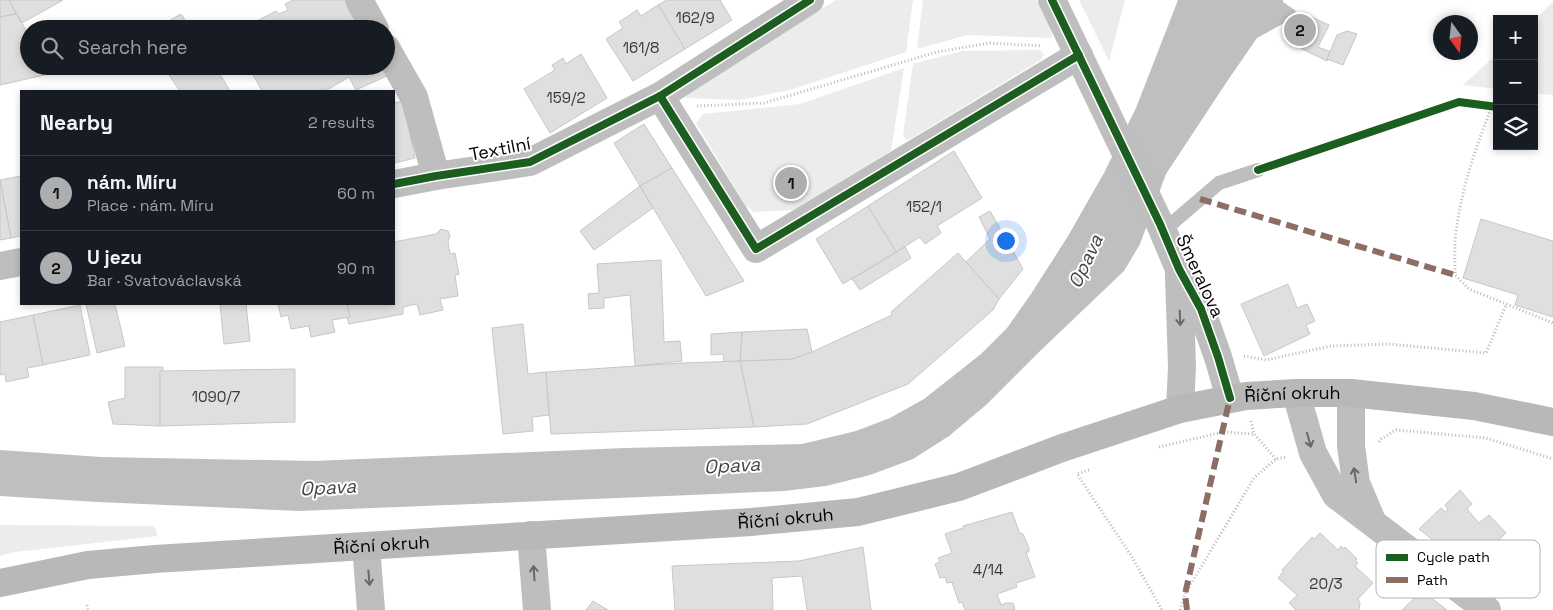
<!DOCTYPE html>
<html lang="en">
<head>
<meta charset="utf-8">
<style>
  body { margin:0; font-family:"Space Grotesk",sans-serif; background:#242831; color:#f1f3f6 }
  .controls { position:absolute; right:15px; top:15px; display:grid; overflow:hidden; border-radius:0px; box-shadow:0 2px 8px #0003 }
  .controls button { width:45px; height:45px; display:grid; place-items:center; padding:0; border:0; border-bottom:1px solid #363941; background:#171b24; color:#f1f3f6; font:25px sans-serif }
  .compass { position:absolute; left:1433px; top:15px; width:45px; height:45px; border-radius:50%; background:#171b24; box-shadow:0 2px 8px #0003; rotate:165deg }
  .you { position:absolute; left:1005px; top:240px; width:18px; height:18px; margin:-12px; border:4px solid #fff; border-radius:50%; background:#1a73e8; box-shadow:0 0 0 8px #1a73e833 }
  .badge { display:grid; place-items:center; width:32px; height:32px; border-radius:50%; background:#adaeaf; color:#111; font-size:16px; font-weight:700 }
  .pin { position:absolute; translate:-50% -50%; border:2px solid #fff; box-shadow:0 1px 5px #0006 }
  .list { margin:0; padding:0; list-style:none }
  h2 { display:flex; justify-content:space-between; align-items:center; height:65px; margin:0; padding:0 20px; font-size:21px }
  h2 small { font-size:16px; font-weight:400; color:#9ea1a6 }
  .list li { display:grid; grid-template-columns:32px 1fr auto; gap:15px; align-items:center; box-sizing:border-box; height:75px; padding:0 20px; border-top:1px solid #363941 }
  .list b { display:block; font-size:19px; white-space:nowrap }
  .list p { margin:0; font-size:16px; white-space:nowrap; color:#9ea1a6 }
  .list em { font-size:16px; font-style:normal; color:#9ea1a6 }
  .icon { flex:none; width:28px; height:28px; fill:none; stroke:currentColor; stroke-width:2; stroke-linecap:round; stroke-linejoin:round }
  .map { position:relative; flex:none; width:1553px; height:610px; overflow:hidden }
  .search { position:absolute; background:#171b24; box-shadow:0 2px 8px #0003; left:20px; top:20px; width:375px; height:55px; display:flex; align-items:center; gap:12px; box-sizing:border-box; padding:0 18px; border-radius:28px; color:#9ea1a6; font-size:19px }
  .panel { position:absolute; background:#171b24; box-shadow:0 2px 8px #0003; left:20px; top:90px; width:375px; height:215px; border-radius:0px }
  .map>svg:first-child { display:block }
  .green { fill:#ececec }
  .water { fill:#bfbfbf }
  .building { fill:#dfdfdf; stroke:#c7c7c7 }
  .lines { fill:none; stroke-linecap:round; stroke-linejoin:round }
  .path { stroke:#b9b9b9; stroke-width:3; stroke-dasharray:1 2.5; stroke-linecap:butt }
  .service { stroke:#bebebe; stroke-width:14 }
  .minor { stroke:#bebebe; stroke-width:28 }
  .secondary { stroke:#b8b8b8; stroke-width:28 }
  .quiet { stroke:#8d6e63; stroke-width:6; stroke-dasharray:12 6; stroke-linecap:butt }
  .cycleway-casing { stroke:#fff; stroke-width:11 }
  .cycleway { stroke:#1b5e20; stroke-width:8 }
  .oneway { stroke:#686868 }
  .labels { text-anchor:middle; stroke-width:4; stroke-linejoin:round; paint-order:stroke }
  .number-label { font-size:15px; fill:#383838 }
  .street-label { font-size:18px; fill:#000; stroke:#fff }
  .water-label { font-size:19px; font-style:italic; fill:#444; stroke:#fff }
  .key { fill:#fff; stroke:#b2b2b2; stroke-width:1 }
  .key-label { font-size:14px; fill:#000 }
</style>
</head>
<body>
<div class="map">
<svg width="1553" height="610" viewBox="0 0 1553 610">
  <rect width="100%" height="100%" fill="#fff"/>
  <g class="green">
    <path d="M 836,0 L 913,0 L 906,52 L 790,90 L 740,100 L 686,98 L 688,91 Z"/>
    <path d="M 923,0 L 1036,0 L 1050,25 L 1052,38 L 967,35 L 917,49 Z"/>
    <path d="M 1079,0 L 1125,0 L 1109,61 Z"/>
    <path d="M 1553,2 L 1553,95 L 1534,93 L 1534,20 Z"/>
    <path d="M 1040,50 L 1044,54 L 1041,60 L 910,139 L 906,140 L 903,135 L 913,64 L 962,51 Z"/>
    <path d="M 1497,54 L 1497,89 L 1463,85 Z"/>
    <path d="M 904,68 L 891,151 L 794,210 L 754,212 L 745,205 L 696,123 L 703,114 L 800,104 Z"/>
    <path d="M 0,525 L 154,526 L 158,536 L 15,552 L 0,556 Z"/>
  </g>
  <path class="water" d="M 1178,0 L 1283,0 L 1283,2 L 1296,11 L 1286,22 L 1257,38 L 1228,80 L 1166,174 L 1140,244 L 1124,271 L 1039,352 L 986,405 L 949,436 L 913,459 L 870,475 L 826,486 L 784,491 L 715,494 L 299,511 L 98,502 L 0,496 L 0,450 L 101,457 L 314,461 L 625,448 L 802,444 L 856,431 L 890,418 L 924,399 L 981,354 L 1007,328 L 1031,294 L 1068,236 L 1104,173 L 1136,108 Z"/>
  <g class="building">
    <path d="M 0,0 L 9,0 L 16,14 L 0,17 Z"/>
    <path d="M 9,0 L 63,0 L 22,23 Z"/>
    <path d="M 293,0 L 351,0 L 366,29 L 242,29 L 276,11 L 279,14 L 288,10 L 285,4 Z"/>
    <path d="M 667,0 L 720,0 L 732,20 L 685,49 L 658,5 Z"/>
    <path d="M 658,5 L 685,49 L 633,81 L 606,39 L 623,28 L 619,22 L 637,10 L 641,16 Z"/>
    <path d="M 1303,13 L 1329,25 L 1318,47 L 1331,52 L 1327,61 L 1302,49 L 1304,44 L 1291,38 Z"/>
    <path d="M 16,14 L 29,35 L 29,66 L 45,66 L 49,74 L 0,85 L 0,17 Z"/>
    <path d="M 181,14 L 191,29 L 155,29 Z"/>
    <path d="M 1347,31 L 1357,34 L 1343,65 L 1327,59 L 1337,35 Z"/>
    <path d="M 581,54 L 607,98 L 550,133 L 524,89 L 555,70 L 552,65 L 563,58 L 566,64 Z"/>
    <path d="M 163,66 L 215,66 L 230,91 L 180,91 Z"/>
    <path d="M 248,66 L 386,66 L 391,74 L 356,90 L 349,77 L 325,91 L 262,91 Z"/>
    <path d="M 403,101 L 415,158 L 394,163 L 394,103 Z"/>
    <path d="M 644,124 L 672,168 L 640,186 L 614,143 Z"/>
    <path d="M 954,151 L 982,198 L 937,226 L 941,233 L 925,244 L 920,237 L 896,252 L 868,206 Z"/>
    <path d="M 672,168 L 744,281 L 706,296 L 640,186 Z"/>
    <path d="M 21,176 L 21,236 L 11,238 L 0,180 Z"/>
    <path d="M 0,180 L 11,238 L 0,240 Z"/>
    <path d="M 640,186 L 653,208 L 594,250 L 580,231 Z"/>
    <path d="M 868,206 L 896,252 L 843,284 L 816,239 Z"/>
    <path d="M 990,211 L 1023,269 L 999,299 L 966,262 L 990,239 L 979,217 Z"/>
    <path d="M 1481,219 L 1553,241 L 1553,317 L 1515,305 L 1518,295 L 1463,278 Z"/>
    <path d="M 441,229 L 448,231 L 450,235 L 448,242 L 450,254 L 455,253 L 459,274 L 455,275 L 458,296 L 440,299 L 443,310 L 420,315 L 417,304 L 403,307 L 403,314 L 349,324 L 347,318 L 350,317 L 347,304 L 394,304 L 394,242 L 436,234 Z"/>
    <path d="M 905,247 L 911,258 L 860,290 L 852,279 Z"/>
    <path d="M 958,253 L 999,299 L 993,310 L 908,384 L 807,424 L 754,427 L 740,361 L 792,359 L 812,352 L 892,315 L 891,312 Z"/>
    <path d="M 661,260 L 664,342 L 680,341 L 682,361 L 635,366 L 630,295 L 604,298 L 604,308 L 589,309 L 588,294 L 599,293 L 597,264 Z"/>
    <path d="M 1288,284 L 1297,308 L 1307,304 L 1315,321 L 1306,325 L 1310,334 L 1264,356 L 1241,304 Z"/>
    <path d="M 86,304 L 115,304 L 125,346 L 97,353 Z"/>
    <path d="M 220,304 L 246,304 L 250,341 L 224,344 Z"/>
    <path d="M 278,304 L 347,304 L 350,317 L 332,320 L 335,332 L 311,337 L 309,326 L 291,329 L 288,315 L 281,317 Z"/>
    <path d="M 80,305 L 90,355 L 43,365 L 33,315 Z"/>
    <path d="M 33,315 L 43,365 L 27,368 L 29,377 L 6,382 L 5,374 L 0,375 L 0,322 Z"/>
    <path d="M 523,324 L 528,374 L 546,372 L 549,415 L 532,417 L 533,431 L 503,434 L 492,328 Z"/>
    <path d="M 807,329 L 812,352 L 792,359 L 740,361 L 742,332 Z"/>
    <path d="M 742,332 L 740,361 L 724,362 L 723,354 L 711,355 L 711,334 Z"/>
    <path d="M 740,361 L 754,427 L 551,434 L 546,372 L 682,363 Z"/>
    <path d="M 125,367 L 163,367 L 163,371 L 160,371 L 160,426 L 113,424 L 108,402 L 125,398 Z"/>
    <path d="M 295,369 L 295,422 L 160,426 L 160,371 Z"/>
    <path d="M 1460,490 L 1472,504 L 1467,509 L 1479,523 L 1489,515 L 1506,533 L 1489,549 L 1486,546 L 1482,549 L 1485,553 L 1468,568 L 1419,529 L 1441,508 L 1446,512 L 1448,509 L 1445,505 Z"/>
    <path d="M 1012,512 L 1020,534 L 1022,533 L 1024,536 L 1029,548 L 1029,552 L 1026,552 L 1035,577 L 1016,583 L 1017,587 L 997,594 L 1001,605 L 1006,603 L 1013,603 L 1015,610 L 965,610 L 962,602 L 959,603 L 952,582 L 947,583 L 945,577 L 940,578 L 935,564 L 940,562 L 938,558 L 952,553 L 945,534 L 963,528 L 963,526 Z"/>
    <path d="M 1320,533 L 1338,550 L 1341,546 L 1344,549 L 1345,547 L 1357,559 L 1355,560 L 1358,563 L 1355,566 L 1373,583 L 1358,599 L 1360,603 L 1359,610 L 1296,610 L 1289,603 L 1297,595 L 1278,578 L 1284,571 L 1282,570 L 1312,537 L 1314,539 Z"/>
    <path d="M 863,547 L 871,610 L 807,610 L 802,576 L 772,578 L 773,610 L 675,610 L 672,566 L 799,561 Z"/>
    <path d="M 1422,591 L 1447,610 L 1402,610 Z"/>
    <path d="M 593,601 L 608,610 L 586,610 Z"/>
  </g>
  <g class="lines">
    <g class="path">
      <path d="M 697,106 L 764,103 L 937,52 L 989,43 L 1042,46"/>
      <path d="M 1492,106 C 1476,147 1461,189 1456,233 C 1454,247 1455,261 1455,275 L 1469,289 L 1553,323"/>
      <path d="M 1244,356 L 1266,360 L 1331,346 L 1388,344 L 1486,353 L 1506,305"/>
      <path d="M 1251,421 L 1254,434 L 1276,459"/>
      <path d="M 1379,442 L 1381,439 L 1396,430 L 1486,438 L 1553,459"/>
      <path d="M 1159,447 L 1223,432 L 1254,434"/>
      <path d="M 1089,470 L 1077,474 L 1132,557 L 1162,610"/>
      <path d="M 87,605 L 88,610"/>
      <path d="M 1180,610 L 1185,594 L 1254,478 L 1276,459 L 1287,457"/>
    </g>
    <path class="service" d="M 1163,231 L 1219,183 L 1258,170"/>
    <g class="minor">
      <path d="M 359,0 L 375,29"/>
      <path d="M 1052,0 L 1160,224 L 1179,269 L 1201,309 L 1218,357 L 1230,398"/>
      <path d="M 386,48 L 414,97 L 436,176"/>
      <path d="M 660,96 L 756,249 L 1079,55"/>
      <path d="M 394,184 L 436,176 L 530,162 L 660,96 L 810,0"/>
      <path d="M 0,266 L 21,262"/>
      <path d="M 1179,276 L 1182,367 L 1180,409"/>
      <path d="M 1296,393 L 1313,453 L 1336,495 L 1487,610"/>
      <path d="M 1351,393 L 1351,446 L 1356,483 L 1372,521"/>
      <path d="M 531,535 L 537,610"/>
      <path d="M 366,546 L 371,610"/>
    </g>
    <path class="secondary" id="s1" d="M 0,583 L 88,565 L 155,559 L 751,522 L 858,512 L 959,487 L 1062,448 L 1180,409 L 1246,396 L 1296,393 L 1351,393 L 1474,406 L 1553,422"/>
    <g class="quiet">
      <path d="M 1200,199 L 1455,275"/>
      <path d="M 1187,610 L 1185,594 L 1230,398"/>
    </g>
    <defs>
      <g id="cycleway">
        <path d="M 1052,0 L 1160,224 L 1179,269 L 1201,309 L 1218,357 L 1230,398"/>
        <path d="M 660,96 L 756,249 L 1079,55"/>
        <path d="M 1258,170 L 1459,102 L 1497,107"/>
        <path d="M 394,184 L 436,176 L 530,162 L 660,96 L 810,0"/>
      </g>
    </defs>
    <use href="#cycleway" class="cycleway-casing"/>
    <use href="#cycleway" class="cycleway"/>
  </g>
  <defs><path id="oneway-shaft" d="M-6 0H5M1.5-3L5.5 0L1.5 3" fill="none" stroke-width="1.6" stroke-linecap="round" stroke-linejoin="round" transform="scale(1.25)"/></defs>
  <g class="oneway">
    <use href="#oneway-shaft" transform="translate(1180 318) rotate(88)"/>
    <use href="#oneway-shaft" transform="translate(1309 440) rotate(74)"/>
    <use href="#oneway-shaft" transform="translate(1355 475) rotate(-99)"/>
    <use href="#oneway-shaft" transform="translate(534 573) rotate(-94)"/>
    <use href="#oneway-shaft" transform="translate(369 578) rotate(85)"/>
  </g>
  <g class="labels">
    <g class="number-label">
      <text x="695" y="23">162/9</text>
      <text x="641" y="53">161/8</text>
      <text x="566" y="103">159/2</text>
      <text x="924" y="212">152/1</text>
      <text x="216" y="402">1090/7</text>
      <text x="988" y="575">4/14</text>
      <text x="1326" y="589">20/3</text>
    </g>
    <g class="street-label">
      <text transform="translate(500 149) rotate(-11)" y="6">Textilní</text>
      <text transform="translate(1200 276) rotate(65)" y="6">Šmeralova</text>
      <text dy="6" stroke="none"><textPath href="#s1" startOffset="1314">Říční okruh</textPath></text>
      <text dy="6" stroke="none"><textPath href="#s1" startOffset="789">Říční okruh</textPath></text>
      <text dy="6" stroke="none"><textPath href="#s1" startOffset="384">Říční okruh</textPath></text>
    </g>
    <g class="water-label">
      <text transform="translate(1085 261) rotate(-65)" y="7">Opava</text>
      <text transform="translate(732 465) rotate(-3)" y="7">Opava</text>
      <text transform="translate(328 487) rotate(-3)" y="7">Opava</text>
    </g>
  </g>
  <rect x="1376" y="540" width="164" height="58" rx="8" class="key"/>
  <rect x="1386" y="554" width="22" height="7" fill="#1b5e20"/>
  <rect x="1386" y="577" width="22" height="6" fill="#8d6e63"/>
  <g class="key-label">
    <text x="1417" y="562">Cycle path</text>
    <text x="1417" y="585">Path</text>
  </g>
</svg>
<div class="controls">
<button>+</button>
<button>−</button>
<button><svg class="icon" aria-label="layers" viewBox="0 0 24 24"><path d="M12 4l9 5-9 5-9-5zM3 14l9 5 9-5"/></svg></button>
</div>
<svg class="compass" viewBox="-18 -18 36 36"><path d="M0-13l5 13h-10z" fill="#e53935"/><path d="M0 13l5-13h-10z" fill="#9ea1a6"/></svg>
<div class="you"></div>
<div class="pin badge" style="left:791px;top:183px">1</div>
<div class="pin badge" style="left:1300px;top:30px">2</div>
<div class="search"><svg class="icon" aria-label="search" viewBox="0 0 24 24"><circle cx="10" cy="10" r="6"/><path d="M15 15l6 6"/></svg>Search here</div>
<section class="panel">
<h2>Nearby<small>2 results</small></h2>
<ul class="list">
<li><span class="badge">1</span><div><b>nám. Míru</b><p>Place · nám. Míru</p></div><em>60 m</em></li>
<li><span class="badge">2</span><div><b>U jezu</b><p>Bar · Svatováclavská</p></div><em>90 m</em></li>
</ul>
</section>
</div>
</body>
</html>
